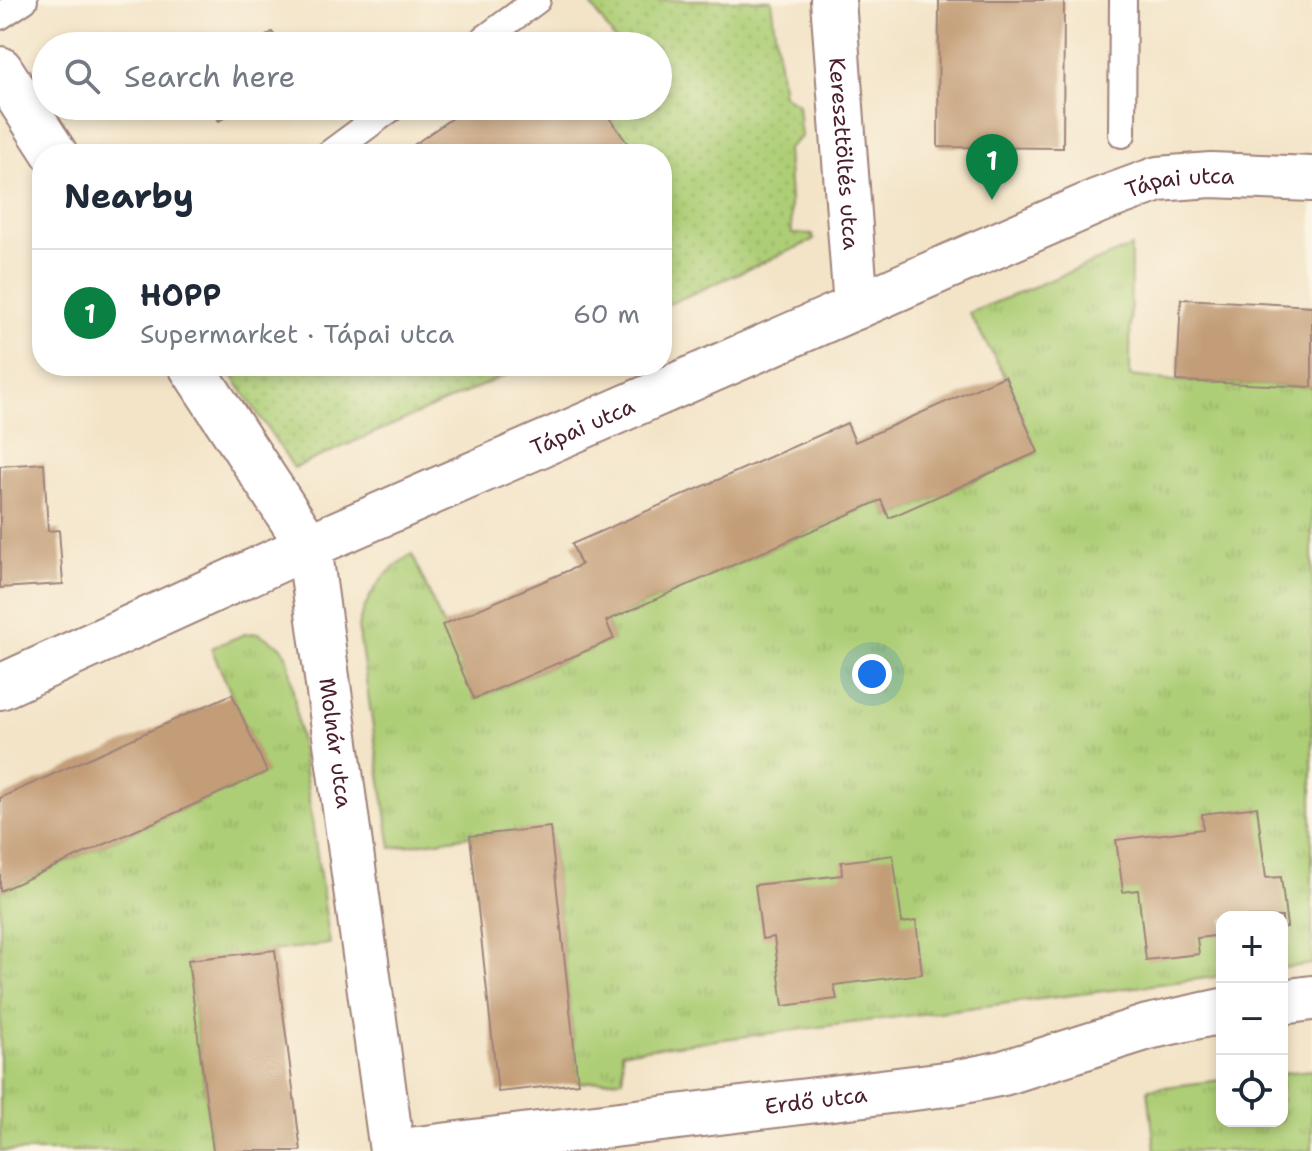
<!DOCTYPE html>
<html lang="en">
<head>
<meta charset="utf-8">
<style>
  body { margin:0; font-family:"Shantell Sans",sans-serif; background:#f2f2f3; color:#1f2937 }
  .controls { position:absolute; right:24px; bottom:24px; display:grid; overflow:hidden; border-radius:16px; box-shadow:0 4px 12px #0003 }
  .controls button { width:72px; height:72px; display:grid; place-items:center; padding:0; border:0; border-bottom:2px solid #e0e1e3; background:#fff; color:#1f2937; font:40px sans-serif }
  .you { position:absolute; left:872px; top:674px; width:28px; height:28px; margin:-20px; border:6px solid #fff; border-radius:50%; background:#1a73e8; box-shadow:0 0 0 12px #1a73e833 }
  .badge { display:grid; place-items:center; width:52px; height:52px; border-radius:50%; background:#0b8043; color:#fff; font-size:26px; font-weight:700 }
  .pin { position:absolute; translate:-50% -66px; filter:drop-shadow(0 2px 4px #0008) }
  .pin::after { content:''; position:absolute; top:42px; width:28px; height:24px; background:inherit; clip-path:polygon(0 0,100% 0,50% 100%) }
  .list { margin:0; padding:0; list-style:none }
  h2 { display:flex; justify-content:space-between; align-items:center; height:104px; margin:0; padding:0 32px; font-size:34px }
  h2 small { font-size:26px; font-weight:400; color:#747a83 }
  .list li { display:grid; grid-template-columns:52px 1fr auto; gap:24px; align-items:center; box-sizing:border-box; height:128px; padding:0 32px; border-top:2px solid #e0e1e3 }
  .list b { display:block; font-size:30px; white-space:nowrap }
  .list p { margin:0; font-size:26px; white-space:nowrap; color:#747a83 }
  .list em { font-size:26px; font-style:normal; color:#747a83 }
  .icon { flex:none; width:44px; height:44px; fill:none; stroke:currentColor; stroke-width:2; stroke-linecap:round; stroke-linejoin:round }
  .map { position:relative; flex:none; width:1312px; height:1151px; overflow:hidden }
  .search { position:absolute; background:#fff; box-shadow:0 4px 12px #0003; left:32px; top:32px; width:640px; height:88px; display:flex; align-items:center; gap:20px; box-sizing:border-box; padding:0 28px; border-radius:44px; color:#747a83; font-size:30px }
  .panel { position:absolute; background:#fff; box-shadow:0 4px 12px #0003; left:32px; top:144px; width:640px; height:232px; border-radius:32px }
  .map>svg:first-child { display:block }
  .grass { fill:url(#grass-dots); stroke:#7c7650; stroke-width:2 }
  .park { fill:url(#park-tufts); stroke:#7c7650; stroke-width:2 }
  .building { fill:#c39d77 }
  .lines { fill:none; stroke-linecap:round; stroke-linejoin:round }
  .lane-casing { stroke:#9e827a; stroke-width:30 }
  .street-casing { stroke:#9e827a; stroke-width:48 }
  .lane { stroke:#fff; stroke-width:26 }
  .street { stroke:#fff; stroke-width:44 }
  .labels { text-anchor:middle; stroke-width:6; stroke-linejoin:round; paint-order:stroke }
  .street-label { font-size:22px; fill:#4a1f2b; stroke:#fcf5e5 }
</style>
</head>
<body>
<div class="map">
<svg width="1312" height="1151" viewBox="0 0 1312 1151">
  <defs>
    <pattern id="grass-dots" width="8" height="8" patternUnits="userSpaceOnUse" patternTransform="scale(2)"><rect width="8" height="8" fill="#adce76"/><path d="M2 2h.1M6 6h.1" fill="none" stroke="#96b066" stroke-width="1.8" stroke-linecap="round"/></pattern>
    <pattern id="park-tufts" width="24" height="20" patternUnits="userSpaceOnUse" patternTransform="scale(2)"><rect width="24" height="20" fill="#adce76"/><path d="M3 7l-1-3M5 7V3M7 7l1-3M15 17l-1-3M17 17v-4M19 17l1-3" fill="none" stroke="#96b066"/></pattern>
  </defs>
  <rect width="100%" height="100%" fill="#fcf5e5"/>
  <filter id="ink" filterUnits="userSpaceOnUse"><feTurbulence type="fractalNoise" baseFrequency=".0125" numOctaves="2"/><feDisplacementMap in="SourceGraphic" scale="16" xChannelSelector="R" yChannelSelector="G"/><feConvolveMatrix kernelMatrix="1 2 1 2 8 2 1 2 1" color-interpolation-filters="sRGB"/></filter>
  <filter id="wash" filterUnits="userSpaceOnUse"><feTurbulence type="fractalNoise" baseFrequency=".006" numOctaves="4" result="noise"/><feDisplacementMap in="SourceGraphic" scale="32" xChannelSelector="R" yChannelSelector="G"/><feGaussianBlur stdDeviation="1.8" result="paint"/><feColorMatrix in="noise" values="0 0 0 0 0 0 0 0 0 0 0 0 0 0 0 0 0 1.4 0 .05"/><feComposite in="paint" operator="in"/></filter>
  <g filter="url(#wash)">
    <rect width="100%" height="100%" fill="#f3e4c8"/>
    <g class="grass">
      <path d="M 588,0 L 771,0 L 783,95 L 798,104 L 801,137 L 787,149 L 792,234 L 812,234 L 814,240 L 662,307 L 662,154 L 635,154 L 601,106 L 658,106 L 658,46 L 619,46 Z"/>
      <path d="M 226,366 L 527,366 L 294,468 Z"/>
    </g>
    <g class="park">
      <path d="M 1131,247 L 1130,376 L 1177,381 L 1312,387 L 1312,964 L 1282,968 L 1282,917 L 1222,917 L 1222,976 L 622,1052 L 623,1079 L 578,1083 L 550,828 L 470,836 L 391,848 L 358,627 C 367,593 383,572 412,554 L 475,699 L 613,639 L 606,621 L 881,500 L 889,518 L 1037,453 L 1005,376 L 969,313 Z"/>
      <path d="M 258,633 L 282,647 L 289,662 L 330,944 L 188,961 L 213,1151 L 0,1151 L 0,891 L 266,772 L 211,648 L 245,634 Z"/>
      <path d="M 1312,1070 L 1312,1151 L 1155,1151 L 1148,1089 L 1222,1080 L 1222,1121 L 1282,1121 L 1282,1073 Z"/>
    </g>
    <g id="blocks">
      <g class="building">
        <path d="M 939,0 L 1064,0 L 1063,148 L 938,147 Z"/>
        <path d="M 272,32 L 282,46 L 251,46 Z"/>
        <path d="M 208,106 L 241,106 L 219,121 Z"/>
        <path d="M 469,106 L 601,106 L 635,154 L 401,154 Z"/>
        <path d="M 1181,299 L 1312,306 L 1312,387 L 1177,381 Z"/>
        <path d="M 1005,376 L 1038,452 L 889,518 L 881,500 L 606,621 L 614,639 L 474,699 L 442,625 L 581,565 L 572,544 L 847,423 L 855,442 Z"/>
        <path d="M 44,463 L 48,531 L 59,530 L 63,584 L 0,588 L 0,466 Z"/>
        <path d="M 232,694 L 267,772 L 0,891 L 0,798 Z"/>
        <path d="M 1257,807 L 1266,878 L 1281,877 L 1287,927 L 1282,928 L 1282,917 L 1222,917 L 1222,935 L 1197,938 L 1199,954 L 1146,960 L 1138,890 L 1123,892 L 1116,840 L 1203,829 L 1202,814 Z"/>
        <path d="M 550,827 L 578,1083 L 498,1092 L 470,836 Z"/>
        <path d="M 893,855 L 902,923 L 916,921 L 922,974 L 834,985 L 837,999 L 783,1006 L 774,937 L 762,939 L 755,885 L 842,875 L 841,862 Z"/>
        <path d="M 275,950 L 301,1151 L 213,1151 L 188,960 Z"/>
      </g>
    </g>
  </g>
  <g filter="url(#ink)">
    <use href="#blocks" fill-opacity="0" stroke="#9e827a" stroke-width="2"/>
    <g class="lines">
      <defs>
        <g id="lane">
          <path d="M 0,16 L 24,0"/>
          <path d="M 475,46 L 537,0"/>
          <path d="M 1122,134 L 1123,0"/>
          <path d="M 329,154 L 394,106"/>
        </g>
        <g id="street">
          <path id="s1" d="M 833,0 L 856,307"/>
          <path d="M 0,69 L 55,154"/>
          <path id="s2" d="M 191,366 L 309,546 L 392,1151"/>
          <path id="s3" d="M 0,687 L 309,546 L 1098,201 L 1158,179 L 1211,175 L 1312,179"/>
          <path d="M 1282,1002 L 1312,998"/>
          <path id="s4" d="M 401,1151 L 954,1083 L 1003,1073 L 1148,1027 L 1222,1011"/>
        </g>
      </defs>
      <use href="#lane" class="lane-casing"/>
      <use href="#street" class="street-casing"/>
      <use href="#lane" class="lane"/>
      <use href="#street" class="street"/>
    </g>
  </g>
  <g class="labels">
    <g class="street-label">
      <text dy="8" stroke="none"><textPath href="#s1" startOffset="154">Kereszttöltés utca</textPath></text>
      <text dy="8" stroke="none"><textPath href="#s3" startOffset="1286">Tápai utca</textPath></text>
      <text dy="8" stroke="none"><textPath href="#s3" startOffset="638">Tápai utca</textPath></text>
      <text dy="8" stroke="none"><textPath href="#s2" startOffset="414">Molnár utca</textPath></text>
      <text dy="8" stroke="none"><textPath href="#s4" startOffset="418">Erdő utca</textPath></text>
    </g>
  </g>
</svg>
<div class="controls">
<button>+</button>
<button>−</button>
<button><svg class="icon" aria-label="locate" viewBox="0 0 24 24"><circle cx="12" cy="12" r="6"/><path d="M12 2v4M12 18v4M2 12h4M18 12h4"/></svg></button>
</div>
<div class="you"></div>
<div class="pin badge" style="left:992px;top:200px">1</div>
<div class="search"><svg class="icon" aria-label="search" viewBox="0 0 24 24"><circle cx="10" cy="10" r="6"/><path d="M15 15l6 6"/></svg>Search here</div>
<section class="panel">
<h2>Nearby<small></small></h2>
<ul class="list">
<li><span class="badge">1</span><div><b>HOPP</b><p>Supermarket · Tápai utca</p></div><em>60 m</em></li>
</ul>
</section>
</div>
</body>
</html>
